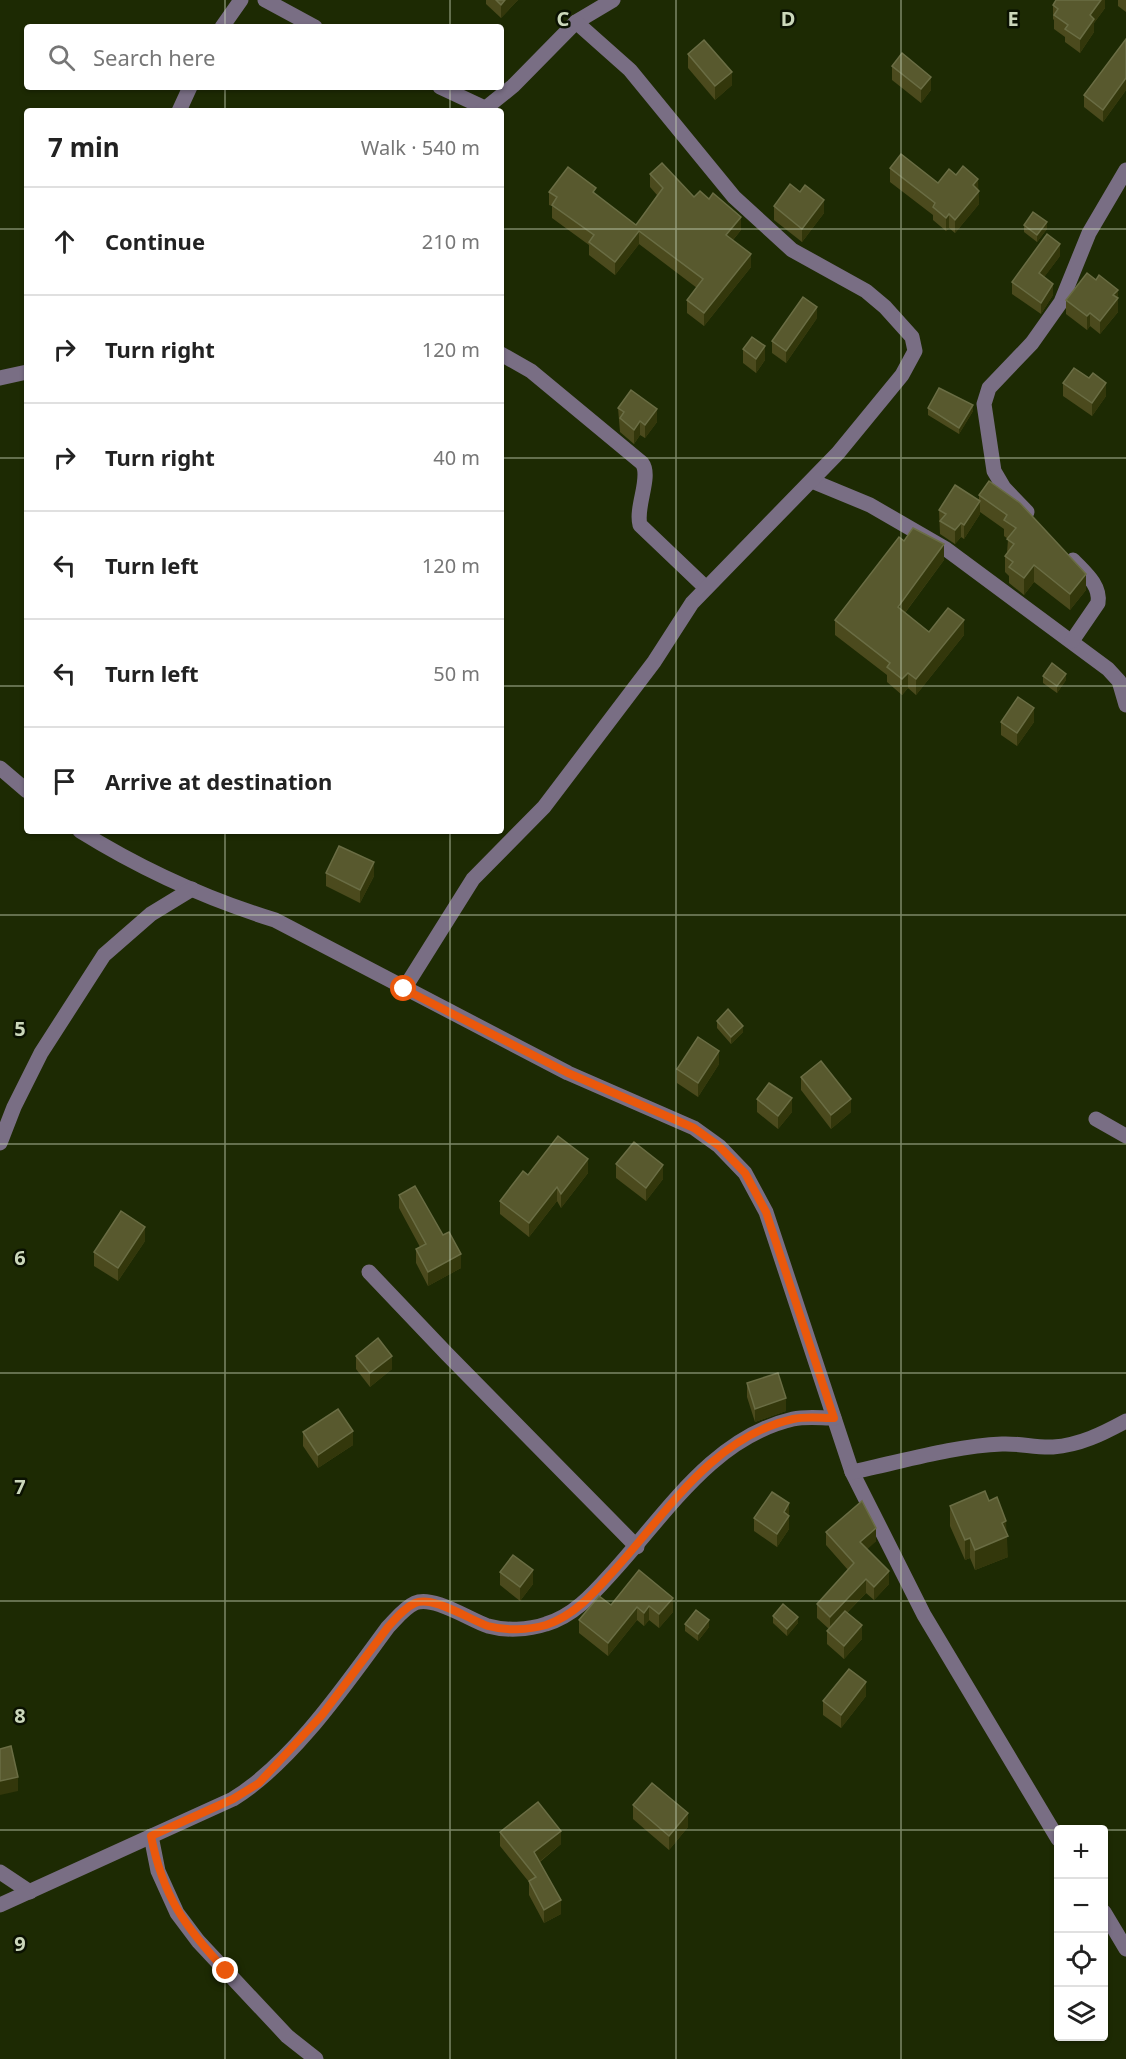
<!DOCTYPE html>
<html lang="en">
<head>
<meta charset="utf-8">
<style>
  body { margin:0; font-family:"Noto Sans",sans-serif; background:#f6f6f6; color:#222 }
  .controls { position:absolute; right:18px; bottom:18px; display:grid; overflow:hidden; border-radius:6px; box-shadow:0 2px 4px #0004 }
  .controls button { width:54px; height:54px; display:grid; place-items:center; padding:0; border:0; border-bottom:2px solid #e0e0e0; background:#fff; color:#222; font:30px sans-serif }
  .stop { position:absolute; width:18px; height:18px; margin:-14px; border:4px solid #ea580c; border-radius:50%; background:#fff }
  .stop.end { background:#ea580c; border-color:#fff; box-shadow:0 2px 6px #0008 }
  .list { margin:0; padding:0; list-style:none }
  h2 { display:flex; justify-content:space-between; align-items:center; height:78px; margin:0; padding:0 24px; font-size:26px }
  h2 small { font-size:20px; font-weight:400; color:#767676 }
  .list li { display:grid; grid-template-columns:39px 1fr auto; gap:18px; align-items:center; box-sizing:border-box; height:108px; padding:0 24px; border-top:2px solid #e0e0e0 }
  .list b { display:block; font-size:22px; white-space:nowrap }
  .list em { font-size:20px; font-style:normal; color:#767676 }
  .icon { flex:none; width:33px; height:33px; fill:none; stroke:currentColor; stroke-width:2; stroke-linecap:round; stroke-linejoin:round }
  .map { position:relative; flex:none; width:1126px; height:2059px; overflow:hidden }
  .search { position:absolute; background:#fff; box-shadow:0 2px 4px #0004; left:24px; top:24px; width:480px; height:66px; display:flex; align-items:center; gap:15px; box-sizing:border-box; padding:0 21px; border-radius:6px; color:#767676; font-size:22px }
  .panel { position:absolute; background:#fff; box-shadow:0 2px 4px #0004; left:24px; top:108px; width:480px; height:726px; border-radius:6px }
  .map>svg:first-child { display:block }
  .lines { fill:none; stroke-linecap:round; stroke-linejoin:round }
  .minor { stroke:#796e84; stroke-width:15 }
  .wall { fill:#4b4a1d }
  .shaded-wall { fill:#33370b }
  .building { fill:#58592e; stroke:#6a6d44; stroke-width:1.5 }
  .route { stroke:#ea580c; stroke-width:8 }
  .grid { fill:none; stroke:#cbd7bb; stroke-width:1.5; stroke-opacity:0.55 }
  .grid-label { font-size:20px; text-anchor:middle; font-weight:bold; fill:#cbd7bb; stroke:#0a1101; stroke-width:5; stroke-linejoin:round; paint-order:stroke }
</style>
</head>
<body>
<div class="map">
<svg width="1126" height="2059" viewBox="0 0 1126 2059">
  <rect width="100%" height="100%" fill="#1d2a03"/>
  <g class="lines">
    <g class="minor">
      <path d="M 265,0 L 315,27"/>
      <path d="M 222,27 L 241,0"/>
      <path d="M 440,87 L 487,109"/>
      <path d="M 179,111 L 190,87"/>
      <path d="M 482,111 L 513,86 L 576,22 L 613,0"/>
      <path d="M 501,354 L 531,371 L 642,463 C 652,476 635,507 640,525 L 705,587"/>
      <path d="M 0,378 L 27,372"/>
      <path d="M 812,481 L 870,505 L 946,549 L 1108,669 L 1119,681 L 1126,705"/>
      <path d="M 1027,512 L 1004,488 L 994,471 L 984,404 L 989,388 L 1032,343 L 1061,302 L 1089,233 L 1126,170"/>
      <path d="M 1072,641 L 1098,603 C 1101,585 1084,572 1073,560"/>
      <path d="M 0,768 L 27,791"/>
      <path d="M 80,831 C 141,869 207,899 275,920 L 568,1073 L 694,1128 L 719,1146 L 745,1173 L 766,1212 L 852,1472 L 924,1615 L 1058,1839"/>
      <path d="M 404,989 L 473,879 L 544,807 L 654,662 L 692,603 L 838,453 L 902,375 L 915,351 L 912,337 L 885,307 L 866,291 L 792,250 L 734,197 L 630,70 L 576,22"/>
      <path d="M 1096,1119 L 1126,1136"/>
      <path d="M 0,1143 L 14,1107 L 41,1053 L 104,955 L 151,914 L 192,889"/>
      <path d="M 369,1272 L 447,1354 L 637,1547"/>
      <path d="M 852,1472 C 901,1462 952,1446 1002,1444 C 1019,1443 1036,1448 1053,1447 C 1080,1445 1102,1434 1126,1421"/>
      <path d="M 151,1836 L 158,1871 L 177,1913 L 198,1941 L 287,2036 L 316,2059"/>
      <path d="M 0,1872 L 30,1892"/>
      <path d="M 0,1905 L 233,1799 C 293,1762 346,1684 388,1627 C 396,1619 404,1608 415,1603 C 433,1595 470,1620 488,1626 C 506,1631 528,1630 546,1624 C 573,1616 592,1595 610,1575 C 664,1517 711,1438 793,1419 C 806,1416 821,1418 834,1418"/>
      <path d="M 1104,1912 L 1126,1949"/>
    </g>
  </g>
  <g class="wall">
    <path d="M 486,0 L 518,0 L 501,18 L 486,4 Z"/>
    <path d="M 1105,0 L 1105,8 L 1094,23 L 1094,32 L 1080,53 L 1065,42 L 1065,37 L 1054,29 L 1054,20 L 1053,19 L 1053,5 Z"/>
    <path d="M 1118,0 L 1126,0 L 1126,12 L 1118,6 Z"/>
    <path d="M 1126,39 L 1126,90 L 1103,122 L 1084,107 L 1084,95 Z"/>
    <path d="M 688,54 L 732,85 L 715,100 L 688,68 Z"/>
    <path d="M 892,66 L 931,90 L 921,103 L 892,80 Z"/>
    <path d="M 890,168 L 938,183 L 956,175 L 978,190 L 979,204 L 955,233 L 949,228 L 946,231 L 933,220 L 933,215 L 890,182 Z"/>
    <path d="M 650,174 L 694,197 L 741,230 L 733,240 L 751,267 L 704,326 L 687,313 L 687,300 L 697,288 L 639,244 L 615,275 L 589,255 L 589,245 L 552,218 L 552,206 L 549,205 L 549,192 L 596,195 L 636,225 L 657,195 L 650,187 Z"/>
    <path d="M 800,192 L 824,213 L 802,242 L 774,220 L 774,206 Z"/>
    <path d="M 1024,225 L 1047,229 L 1037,242 L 1024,232 Z"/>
    <path d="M 1060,256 L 1044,277 L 1053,295 L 1041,314 L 1012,294 L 1012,282 Z"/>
    <path d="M 1066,300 L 1118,303 L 1118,312 L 1100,334 L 1090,326 L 1087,330 L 1066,314 Z"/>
    <path d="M 817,318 L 786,363 L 772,353 L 772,341 Z"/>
    <path d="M 743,349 L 765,360 L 756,373 L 743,363 Z"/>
    <path d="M 1089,378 L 1106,396 L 1092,416 L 1063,396 L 1063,383 Z"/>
    <path d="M 618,408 L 657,422 L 645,438 L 640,435 L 634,444 L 620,432 Z"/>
    <path d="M 928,408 L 973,411 L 959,434 L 928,415 Z"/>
    <path d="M 989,481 L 1086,590 L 1070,610 L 1034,582 L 1024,595 L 1009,583 L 1009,576 L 1005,572 L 1005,556 L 1007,553 L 1008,539 L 1004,536 L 1004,529 L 980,512 L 980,514 L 964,539 L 961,537 L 955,544 L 940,534 L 939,510 L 979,500 L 979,495 Z"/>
    <path d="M 904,541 L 944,560 L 905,613 L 929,632 L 964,635 L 916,695 L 908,688 L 902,695 L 887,682 L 887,675 L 835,635 L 835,620 Z"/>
    <path d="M 1043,676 L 1066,680 L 1057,693 L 1043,683 Z"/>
    <path d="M 1001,722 L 1034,722 L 1017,746 L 1001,735 Z"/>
    <path d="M 326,873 L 374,876 L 360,903 L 326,886 Z"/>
    <path d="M 717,1021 L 743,1032 L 731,1044 L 717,1028 Z"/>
    <path d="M 719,1064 L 698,1097 L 677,1083 L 677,1069 Z"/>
    <path d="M 801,1077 L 851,1112 L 831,1129 L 801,1090 Z"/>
    <path d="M 757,1099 L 792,1112 L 778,1129 L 757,1112 Z"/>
    <path d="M 616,1164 L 663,1179 L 646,1201 L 616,1178 Z"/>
    <path d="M 588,1173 L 561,1208 L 557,1201 L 529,1237 L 500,1214 L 500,1201 L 528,1175 Z"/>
    <path d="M 399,1195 L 461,1268 L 428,1286 L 416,1263 L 416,1249 L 420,1247 L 399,1208 Z"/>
    <path d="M 145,1241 L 118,1281 L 94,1266 L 94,1252 Z"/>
    <path d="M 356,1356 L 392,1369 L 370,1387 L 356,1369 Z"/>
    <path d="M 747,1383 L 786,1411 L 755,1422 L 747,1397 Z"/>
    <path d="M 303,1432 L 353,1445 L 318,1468 L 303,1446 Z"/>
    <path d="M 989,1501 L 1008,1557 L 975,1570 L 970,1558 L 965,1560 L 950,1526 L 950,1506 Z"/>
    <path d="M 789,1503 L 789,1529 L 777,1547 L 754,1531 L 754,1518 Z"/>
    <path d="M 826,1532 L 876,1541 L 867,1549 L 889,1584 L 874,1600 L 866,1593 L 847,1613 L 862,1639 L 844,1659 L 827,1644 L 827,1631 L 829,1629 L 817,1618 L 817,1604 L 848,1570 L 826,1545 Z"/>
    <path d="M 500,1572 L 533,1584 L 520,1601 L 500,1585 Z"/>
    <path d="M 673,1598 L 673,1612 L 659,1628 L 649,1620 L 644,1626 L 637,1620 L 608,1656 L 579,1633 L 579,1620 L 611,1605 Z"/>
    <path d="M 773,1616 L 798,1623 L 787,1636 L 773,1623 Z"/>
    <path d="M 685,1624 L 709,1627 L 698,1641 L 685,1631 Z"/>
    <path d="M 866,1696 L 841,1728 L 823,1715 L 823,1701 Z"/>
    <path d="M 633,1805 L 688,1827 L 669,1850 L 633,1819 Z"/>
    <path d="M 500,1832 L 561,1844 L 540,1862 L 561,1914 L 544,1923 L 529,1895 L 529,1882 L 500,1846 Z"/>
  </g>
  <g class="shaded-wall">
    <path d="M 505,0 L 518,0 L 501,18 L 501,5 Z"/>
    <path d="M 1101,0 L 1105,0 L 1105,8 L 1094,23 L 1094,32 L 1080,53 L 1080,39 L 1090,15 Z"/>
    <path d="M 732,72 L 732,85 L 715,100 L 715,86 Z"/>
    <path d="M 931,77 L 931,90 L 921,103 L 921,89 Z"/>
    <path d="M 1126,78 L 1126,90 L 1103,122 L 1103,110 Z"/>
    <path d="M 978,179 L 979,204 L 955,233 L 955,220 L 973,185 Z"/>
    <path d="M 824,200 L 824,213 L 802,242 L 802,229 Z"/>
    <path d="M 949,214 L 949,228 L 946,231 L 946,218 Z"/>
    <path d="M 741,217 L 741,230 L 726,248 L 726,235 Z"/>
    <path d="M 1047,222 L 1047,229 L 1037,242 L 1037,235 Z"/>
    <path d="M 639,231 L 639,244 L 615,275 L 615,262 Z"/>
    <path d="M 1060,244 L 1060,256 L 1039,284 L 1039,273 Z"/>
    <path d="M 751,254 L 751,267 L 704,326 L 704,313 Z"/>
    <path d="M 1053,284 L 1053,295 L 1041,314 L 1041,303 Z"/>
    <path d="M 1118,290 L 1118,312 L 1100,334 L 1100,321 L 1113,295 Z"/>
    <path d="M 817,307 L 817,318 L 786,363 L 786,351 Z"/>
    <path d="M 1090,313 L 1090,326 L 1087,330 L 1087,316 Z"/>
    <path d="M 765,346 L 765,360 L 756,373 L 756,359 Z"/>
    <path d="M 1106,383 L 1106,396 L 1092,416 L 1092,403 Z"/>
    <path d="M 973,405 L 973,411 L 959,434 L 959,428 Z"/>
    <path d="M 657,409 L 657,422 L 645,438 L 645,425 Z"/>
    <path d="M 640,421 L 640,435 L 634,444 L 634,430 Z"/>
    <path d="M 980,501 L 980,514 L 964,539 L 964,525 Z"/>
    <path d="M 961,523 L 961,537 L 955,544 L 955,530 Z"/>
    <path d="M 944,544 L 944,560 L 898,622 L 898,607 Z"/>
    <path d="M 1034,565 L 1034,582 L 1024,595 L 1024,578 Z"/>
    <path d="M 1086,574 L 1086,590 L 1070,610 L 1070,594 Z"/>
    <path d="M 964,620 L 964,635 L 916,695 L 916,679 Z"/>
    <path d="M 908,673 L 908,688 L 902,695 L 902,679 Z"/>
    <path d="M 1066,674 L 1066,680 L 1057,693 L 1057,686 Z"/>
    <path d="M 1034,708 L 1034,722 L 1017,746 L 1017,733 Z"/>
    <path d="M 374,862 L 374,876 L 360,903 L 360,890 Z"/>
    <path d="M 743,1026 L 743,1032 L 731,1044 L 731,1037 Z"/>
    <path d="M 719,1051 L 719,1064 L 698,1097 L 698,1083 Z"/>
    <path d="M 792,1098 L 792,1112 L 778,1129 L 778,1116 Z"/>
    <path d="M 851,1099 L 851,1112 L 831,1129 L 831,1115 Z"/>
    <path d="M 588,1159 L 588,1173 L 561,1208 L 561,1194 Z"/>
    <path d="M 663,1165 L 663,1179 L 646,1201 L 646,1188 Z"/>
    <path d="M 557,1187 L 557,1201 L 529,1237 L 529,1223 Z"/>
    <path d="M 145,1227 L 145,1241 L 118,1281 L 118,1268 Z"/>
    <path d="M 461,1254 L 461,1268 L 428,1286 L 428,1272 Z"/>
    <path d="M 392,1356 L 392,1369 L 370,1387 L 370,1373 Z"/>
    <path d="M 786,1398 L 786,1411 L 755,1422 L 755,1409 Z"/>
    <path d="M 353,1431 L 353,1445 L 318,1468 L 318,1455 Z"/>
    <path d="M 789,1503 L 789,1529 L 777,1547 L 777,1534 L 784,1512 Z"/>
    <path d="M 1006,1521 L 1008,1557 L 975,1570 L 975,1550 L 1002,1523 Z"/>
    <path d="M 876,1528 L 876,1541 L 860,1556 L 860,1542 Z"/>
    <path d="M 970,1538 L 970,1558 L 965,1560 L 965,1540 Z"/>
    <path d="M 533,1570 L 533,1584 L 520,1601 L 520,1587 Z"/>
    <path d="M 889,1571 L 889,1584 L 874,1600 L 874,1587 Z"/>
    <path d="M 866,1579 L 866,1593 L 830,1630 L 830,1617 Z"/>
    <path d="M 673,1598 L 673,1612 L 659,1628 L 659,1614 Z"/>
    <path d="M 649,1606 L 649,1620 L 644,1626 L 644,1613 Z"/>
    <path d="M 637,1607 L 637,1620 L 608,1656 L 608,1643 Z"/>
    <path d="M 798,1617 L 798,1623 L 787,1636 L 787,1629 Z"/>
    <path d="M 709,1620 L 709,1627 L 698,1641 L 698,1634 Z"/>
    <path d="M 862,1625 L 862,1639 L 844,1659 L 844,1646 Z"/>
    <path d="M 866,1682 L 866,1696 L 841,1728 L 841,1715 Z"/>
    <path d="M 18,1777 L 18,1791 L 0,1795 L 0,1781 Z"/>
    <path d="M 688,1813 L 688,1827 L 669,1850 L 669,1836 Z"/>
    <path d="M 561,1831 L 561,1844 L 534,1866 L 534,1852 Z"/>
    <path d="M 561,1900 L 561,1914 L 544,1923 L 544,1910 Z"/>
  </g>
  <g class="building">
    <path d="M 496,0 L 505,0 L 501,5 Z"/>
    <path d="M 1056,0 L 1101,0 L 1090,15 L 1094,19 L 1080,39 L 1065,29 L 1068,25 L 1054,15 L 1058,9 L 1053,5 Z"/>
    <path d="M 1126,39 L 1126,78 L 1103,110 L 1084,95 Z"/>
    <path d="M 704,40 L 732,72 L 715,86 L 688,54 Z"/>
    <path d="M 902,53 L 931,77 L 921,89 L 892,66 Z"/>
    <path d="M 901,154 L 938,183 L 949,169 L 956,175 L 963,166 L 978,179 L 973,185 L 979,191 L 955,220 L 949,214 L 946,218 L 933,207 L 935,203 L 890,168 Z"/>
    <path d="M 662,163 L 694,197 L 700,191 L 709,199 L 713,193 L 741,217 L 726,235 L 751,254 L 704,313 L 687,300 L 703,279 L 639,231 L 615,262 L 589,242 L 594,235 L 552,205 L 557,197 L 549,192 L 568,167 L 596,188 L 593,192 L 636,225 L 663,188 L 650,174 Z"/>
    <path d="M 790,184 L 800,192 L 805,185 L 824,200 L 802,229 L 774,206 Z"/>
    <path d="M 1033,212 L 1047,222 L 1037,235 L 1024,225 Z"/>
    <path d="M 1047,234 L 1060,244 L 1039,273 L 1053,284 L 1041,303 L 1012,282 Z"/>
    <path d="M 1087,273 L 1096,280 L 1099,275 L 1118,290 L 1113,295 L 1118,298 L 1100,321 L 1090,313 L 1087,316 L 1066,300 Z"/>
    <path d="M 803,297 L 817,307 L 786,351 L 772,341 Z"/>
    <path d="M 752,337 L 765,346 L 756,359 L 743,349 Z"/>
    <path d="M 1074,368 L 1089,378 L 1093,373 L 1106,383 L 1092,403 L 1063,383 Z"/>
    <path d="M 939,388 L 973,405 L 959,428 L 928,408 Z"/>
    <path d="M 631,390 L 657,409 L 645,425 L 640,421 L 634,430 L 620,418 L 624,412 L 618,408 Z"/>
    <path d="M 989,481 L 1020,503 L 1086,574 L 1070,594 L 1034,565 L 1024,578 L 1009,567 L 1013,562 L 1005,556 L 1014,544 L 1007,539 L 1016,528 L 1004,520 L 1007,515 L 979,495 Z"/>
    <path d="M 955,485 L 980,501 L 964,525 L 961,523 L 955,530 L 940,521 L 946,514 L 939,510 Z"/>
    <path d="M 913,528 L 944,544 L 898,607 L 929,632 L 948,608 L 964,620 L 916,679 L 908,673 L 902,679 L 887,667 L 890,663 L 835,620 L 899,537 L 904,541 Z"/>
    <path d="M 1052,663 L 1066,674 L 1057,686 L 1043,676 Z"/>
    <path d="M 1018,697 L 1034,708 L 1017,733 L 1001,722 Z"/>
    <path d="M 339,846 L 374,862 L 360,890 L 326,873 Z"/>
    <path d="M 728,1009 L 743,1026 L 731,1037 L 717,1021 Z"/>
    <path d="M 698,1037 L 719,1051 L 698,1083 L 677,1069 Z"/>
    <path d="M 821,1061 L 851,1099 L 831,1115 L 801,1077 Z"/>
    <path d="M 769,1083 L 792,1098 L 778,1116 L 757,1099 Z"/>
    <path d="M 558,1136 L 588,1159 L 561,1194 L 557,1187 L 529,1223 L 500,1201 L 523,1171 L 528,1175 Z"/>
    <path d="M 634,1142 L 663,1165 L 646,1188 L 616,1164 Z"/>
    <path d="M 415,1186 L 443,1235 L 449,1232 L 461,1254 L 428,1272 L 416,1249 L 426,1244 L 399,1195 Z"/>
    <path d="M 121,1211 L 145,1227 L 118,1268 L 94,1252 Z"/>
    <path d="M 378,1338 L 392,1356 L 370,1373 L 356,1356 Z"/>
    <path d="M 778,1373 L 786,1398 L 755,1409 L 747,1383 Z"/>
    <path d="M 338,1409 L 353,1431 L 318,1455 L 303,1432 Z"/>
    <path d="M 985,1491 L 989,1501 L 997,1497 L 1006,1521 L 1002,1523 L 1008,1536 L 975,1550 L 970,1538 L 965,1540 L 950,1506 Z"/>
    <path d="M 772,1492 L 789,1503 L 784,1512 L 789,1516 L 777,1534 L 754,1518 Z"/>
    <path d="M 862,1501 L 876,1528 L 860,1542 L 889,1571 L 874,1587 L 866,1579 L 830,1617 L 817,1604 L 854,1563 L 826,1532 Z"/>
    <path d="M 513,1555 L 533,1570 L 520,1587 L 500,1572 Z"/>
    <path d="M 639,1570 L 673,1598 L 659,1614 L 649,1606 L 644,1613 L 637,1607 L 608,1643 L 579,1620 L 599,1596 L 611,1605 Z"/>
    <path d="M 783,1604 L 798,1617 L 787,1629 L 773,1616 Z"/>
    <path d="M 696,1610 L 709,1620 L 698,1634 L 685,1624 Z"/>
    <path d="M 845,1611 L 862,1625 L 844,1646 L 827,1631 Z"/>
    <path d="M 849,1669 L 866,1682 L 841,1715 L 823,1701 Z"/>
    <path d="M 11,1746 L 18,1777 L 0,1781 L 0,1749 Z"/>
    <path d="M 652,1783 L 688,1813 L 669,1836 L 633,1805 Z"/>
    <path d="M 538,1802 L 561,1831 L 534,1852 L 561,1900 L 544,1910 L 529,1881 L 536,1877 L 500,1832 Z"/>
  </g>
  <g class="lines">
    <path class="route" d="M 226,1971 C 185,1927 163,1897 151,1836 L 233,1799 L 259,1783 L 322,1715 L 388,1627 C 396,1618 404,1608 415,1603 C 433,1595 470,1620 488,1626 C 506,1631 528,1630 546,1625 C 573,1616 592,1595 610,1575 C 664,1517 711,1437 793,1419 C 806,1416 821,1418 834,1418 L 766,1212 L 745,1173 L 719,1146 L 694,1128 L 568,1073 L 404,989"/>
  </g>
  <path class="grid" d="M 225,0 L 225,27M 450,0 L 450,27M 676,0 L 676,2059M 901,0 L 901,2059M 225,87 L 225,111M 450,87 L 450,111M 0,229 L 27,229M 501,229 L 1126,229M 0,458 L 27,458M 501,458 L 1126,458M 0,686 L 27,686M 501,686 L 1126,686M 225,831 L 225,2059M 450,831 L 450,2059M 0,915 L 1126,915M 0,1144 L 1126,1144M 0,1373 L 1126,1373M 0,1601 L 1126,1601M 0,1830 L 1058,1830M 1104,1830 L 1126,1830"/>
  <g class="grid-label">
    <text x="563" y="26">C</text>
    <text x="788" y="26">D</text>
    <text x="1013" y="26">E</text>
    <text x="20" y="1036">5</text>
    <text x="20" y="1265">6</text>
    <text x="20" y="1494">7</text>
    <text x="20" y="1723">8</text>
    <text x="20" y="1951">9</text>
  </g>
</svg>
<div class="controls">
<button>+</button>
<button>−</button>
<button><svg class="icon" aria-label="locate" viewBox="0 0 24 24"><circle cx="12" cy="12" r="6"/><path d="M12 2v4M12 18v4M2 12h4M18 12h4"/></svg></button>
<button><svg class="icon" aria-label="layers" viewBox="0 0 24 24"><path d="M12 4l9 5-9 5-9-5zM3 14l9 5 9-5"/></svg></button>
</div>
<div class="stop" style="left:404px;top:989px"></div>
<div class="stop end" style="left:226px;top:1971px"></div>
<div class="search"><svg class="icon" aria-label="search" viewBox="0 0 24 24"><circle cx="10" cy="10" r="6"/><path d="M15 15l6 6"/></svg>Search here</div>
<section class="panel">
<h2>7 min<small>Walk · 540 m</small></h2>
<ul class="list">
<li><svg class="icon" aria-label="ahead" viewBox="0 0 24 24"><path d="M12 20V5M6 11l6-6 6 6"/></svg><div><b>Continue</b></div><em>210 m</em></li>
<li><svg class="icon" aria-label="right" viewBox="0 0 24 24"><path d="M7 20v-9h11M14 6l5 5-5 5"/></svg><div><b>Turn right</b></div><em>120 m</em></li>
<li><svg class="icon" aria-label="right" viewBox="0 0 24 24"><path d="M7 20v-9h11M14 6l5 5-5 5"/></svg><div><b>Turn right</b></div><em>40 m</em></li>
<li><svg class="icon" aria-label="left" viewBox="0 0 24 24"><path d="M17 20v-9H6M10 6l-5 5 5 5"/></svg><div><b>Turn left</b></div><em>120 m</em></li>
<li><svg class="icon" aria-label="left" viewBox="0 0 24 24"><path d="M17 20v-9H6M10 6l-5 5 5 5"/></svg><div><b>Turn left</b></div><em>50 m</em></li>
<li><svg class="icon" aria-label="arrive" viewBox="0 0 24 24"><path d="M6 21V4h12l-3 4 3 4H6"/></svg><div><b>Arrive at destination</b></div></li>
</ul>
</section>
</div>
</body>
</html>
